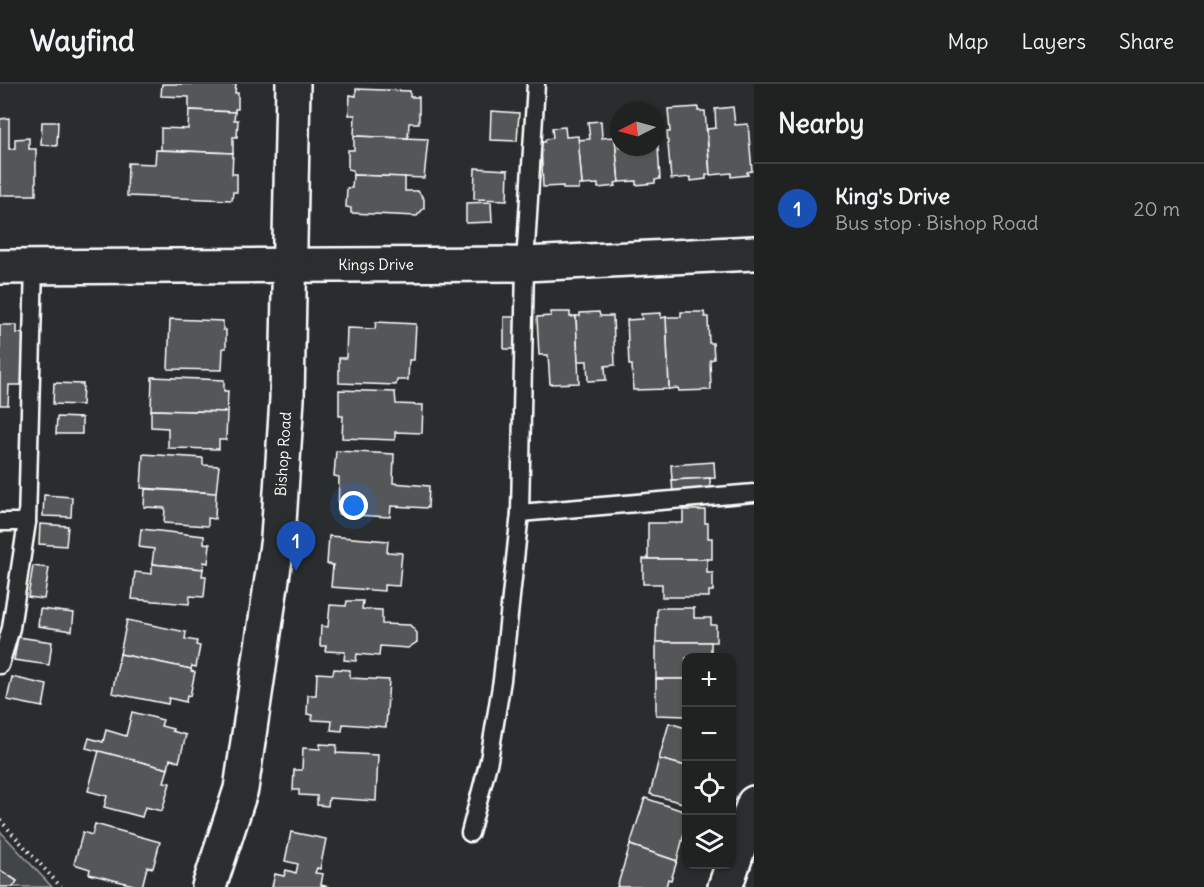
<!DOCTYPE html>
<html lang="en">
<head>
<meta charset="utf-8">
<style>
  body { margin:0; font-family:Delius,sans-serif; background:#282a2a; color:#f1f3f6 }
  .controls { position:absolute; right:18px; bottom:18px; display:grid; overflow:hidden; border-radius:12px; box-shadow:0 2px 4px #0004 }
  .controls button { width:54px; height:54px; display:grid; place-items:center; padding:0; border:0; border-bottom:2px solid #3d3f40; background:#202222; color:#f1f3f6; font:30px sans-serif }
  .compass { position:absolute; left:610px; top:18px; width:54px; height:54px; border-radius:50%; background:#202222; box-shadow:0 2px 4px #0004; rotate:264deg }
  .you { position:absolute; left:354px; top:422px; width:21px; height:21px; margin:-15px; border:4px solid #fff; border-radius:50%; background:#1a73e8; box-shadow:0 0 0 9px #1a73e833 }
  .badge { display:grid; place-items:center; width:39px; height:39px; border-radius:50%; background:#2563eb; color:#fff; font-size:20px; font-weight:700 }
  .pin { position:absolute; translate:-50% -50px; filter:drop-shadow(0 2px 3px #0008) }
  .pin::after { content:''; position:absolute; top:32px; width:21px; height:18px; background:inherit; clip-path:polygon(0 0,100% 0,50% 100%) }
  .list { margin:0; padding:0; list-style:none }
  h2 { display:flex; justify-content:space-between; align-items:center; height:78px; margin:0; padding:0 24px; font-size:26px }
  h2 small { font-size:20px; font-weight:400; color:#a2a4a5 }
  .list li { display:grid; grid-template-columns:39px 1fr auto; gap:18px; align-items:center; box-sizing:border-box; height:90px; padding:0 24px; border-top:2px solid #3d3f40 }
  .list b { display:block; font-size:22px; white-space:nowrap }
  .list p { margin:0; font-size:20px; white-space:nowrap; color:#a2a4a5 }
  .list em { font-size:20px; font-style:normal; color:#a2a4a5 }
  .icon { flex:none; width:33px; height:33px; fill:none; stroke:currentColor; stroke-width:2; stroke-linecap:round; stroke-linejoin:round }
  .map { position:relative; flex:none; width:754px; height:803px; overflow:hidden }
  header { display:flex; align-items:center; gap:36px; box-sizing:border-box; height:84px; padding:0 30px; background:#202222; border-bottom:2px solid #3d3f40 }
  header strong { font-size:28px }
  nav { display:flex; gap:33px; margin-inline-start:auto; font-size:21px }
  main { display:flex }
  aside { flex:1; background:#202222 }
  .map>svg:first-child { display:block }
  .green { fill:#414445; stroke:#a0a2a2; stroke-width:1.5 }
  .building { fill:#555758; stroke:#fff; stroke-width:1.5 }
  .lines { fill:none; stroke-linecap:round; stroke-linejoin:round }
  .service-casing { stroke:#fff; stroke-width:21 }
  .minor-casing { stroke:#fff; stroke-width:38 }
  .tertiary-casing { stroke:#fff; stroke-width:38 }
  .path { stroke:#fff; stroke-width:4; stroke-dasharray:1.5 4.5; stroke-linecap:butt }
  .service { stroke:#2a2d2e; stroke-width:16 }
  .minor { stroke:#2a2d2e; stroke-width:33 }
  .tertiary { stroke:#2a2d2e; stroke-width:33 }
  .labels { text-anchor:middle; stroke-width:4.5; stroke-linejoin:round; paint-order:stroke }
  .street-label { font-size:15px; fill:#fff; stroke:#2a2d2e }
</style>
</head>
<body>
<header>
<strong>Wayfind</strong>
<nav><a>Map</a><a>Layers</a><a>Share</a></nav>
</header>
<main>
<div class="map">
<svg width="754" height="803" viewBox="0 0 754 803">
  <rect width="100%" height="100%" fill="#2a2d2e"/>
  <filter id="ink" filterUnits="userSpaceOnUse"><feTurbulence type="fractalNoise" baseFrequency=".0167" numOctaves="2"/><feDisplacementMap in="SourceGraphic" scale="12" xChannelSelector="R" yChannelSelector="G"/><feConvolveMatrix kernelMatrix="1 2 1 2 8 2 1 2 1" color-interpolation-filters="sRGB"/></filter>
  <g filter="url(#ink)">
    <path class="green" d="M 0,747 L 52,803 L 13,803 L 17,797 L 0,786 Z"/>
    <g class="building">
      <path d="M 162,0 L 236,0 L 235,9 L 238,9 L 238,25 L 235,25 L 235,28 L 189,26 L 189,13 L 161,12 Z"/>
      <path d="M 356,5 L 410,7 L 410,13 L 419,13 L 419,39 L 409,39 L 408,54 L 354,52 L 355,31 L 349,31 L 350,11 L 356,12 Z"/>
      <path d="M 698,23 L 698,27 L 705,27 L 710,91 L 706,91 L 706,95 L 691,97 L 691,93 L 671,95 L 667,48 L 670,48 L 668,25 Z"/>
      <path d="M 733,23 L 735,41 L 748,40 L 752,87 L 747,88 L 748,91 L 731,93 L 731,89 L 710,91 L 707,45 L 716,44 L 715,25 Z"/>
      <path d="M 189,26 L 235,28 L 234,36 L 238,36 L 237,53 L 233,53 L 233,69 L 161,66 L 161,44 L 188,45 Z"/>
      <path d="M 491,27 L 519,29 L 517,57 L 490,56 Z"/>
      <path d="M 9,34 L 9,65 L 15,65 L 15,55 L 29,54 L 29,65 L 36,65 L 36,111 L 0,111 L 0,35 Z"/>
      <path d="M 601,37 L 602,54 L 615,53 L 619,98 L 615,99 L 616,102 L 598,104 L 598,100 L 582,101 L 578,56 L 590,55 L 588,38 Z"/>
      <path d="M 42,38 L 58,38 L 57,62 L 41,61 Z"/>
      <path d="M 565,43 L 566,53 L 578,52 L 582,101 L 579,101 L 579,105 L 563,105 L 563,102 L 543,103 L 541,58 L 545,58 L 546,55 L 553,54 L 552,44 Z"/>
      <path d="M 655,47 L 657,47 L 660,95 L 655,96 L 655,99 L 636,101 L 636,97 L 619,98 L 615,53 L 619,53 L 619,63 L 655,63 Z"/>
      <path d="M 354,52 L 428,55 L 424,94 L 353,91 L 353,86 L 348,85 L 348,66 L 354,66 Z"/>
      <path d="M 156,66 L 233,69 L 232,90 L 237,90 L 237,108 L 233,108 L 232,116 L 127,112 L 128,79 L 155,80 Z"/>
      <path d="M 475,84 L 508,86 L 507,116 L 474,115 Z"/>
      <path d="M 353,91 L 405,93 L 405,107 L 418,107 L 424,115 L 424,124 L 417,132 L 351,129 L 351,124 L 346,123 L 347,104 L 352,104 Z"/>
      <path d="M 491,118 L 492,138 L 466,139 L 466,119 Z"/>
      <path d="M 551,228 L 570,228 L 570,233 L 576,232 L 579,299 L 550,300 L 548,271 L 539,271 L 537,233 L 551,232 Z"/>
      <path d="M 599,228 L 600,232 L 613,232 L 615,281 L 605,282 L 606,296 L 588,297 L 587,277 L 578,277 L 576,232 L 580,232 L 580,229 Z"/>
      <path d="M 681,228 L 704,228 L 705,233 L 708,233 L 709,259 L 713,259 L 714,275 L 710,276 L 711,306 L 679,307 L 678,304 L 669,305 L 666,233 L 681,233 Z"/>
      <path d="M 661,229 L 661,234 L 666,233 L 669,305 L 633,306 L 632,281 L 629,281 L 627,236 L 642,235 L 641,230 Z"/>
      <rect x="504" y="233" width="15" height="32"/>
      <path d="M 170,235 L 223,237 L 223,246 L 226,246 L 226,264 L 223,264 L 222,286 L 168,285 Z"/>
      <path d="M 376,238 L 416,240 L 414,276 L 409,276 L 408,296 L 397,296 L 396,301 L 339,299 L 339,274 L 346,274 L 347,244 L 375,245 Z"/>
      <path d="M 0,241 L 17,241 L 17,249 L 25,250 L 23,301 L 9,301 L 8,321 L 0,321 Z"/>
      <path d="M 152,293 L 224,296 L 224,307 L 228,307 L 227,328 L 151,326 Z"/>
      <path d="M 54,299 L 83,300 L 82,321 L 53,320 Z"/>
      <path d="M 339,306 L 395,308 L 396,320 L 423,321 L 422,349 L 395,348 L 395,356 L 342,354 L 343,332 L 339,332 Z"/>
      <path d="M 151,326 L 227,328 L 226,356 L 219,356 L 219,365 L 168,364 L 168,344 L 151,343 Z"/>
      <path d="M 57,333 L 82,334 L 82,350 L 56,350 Z"/>
      <path d="M 336,367 L 394,370 L 393,399 L 429,402 L 428,424 L 391,422 L 390,433 L 338,430 L 339,393 L 334,392 Z"/>
      <path d="M 143,370 L 203,374 L 203,381 L 219,382 L 216,409 L 141,404 Z"/>
      <path d="M 714,378 L 715,394 L 672,396 L 671,381 Z"/>
      <path d="M 710,394 L 710,409 L 673,411 L 672,396 Z"/>
      <path d="M 145,405 L 216,409 L 215,435 L 208,434 L 208,442 L 164,439 L 165,424 L 144,423 Z"/>
      <path d="M 44,411 L 72,413 L 71,433 L 43,432 Z"/>
      <path d="M 683,426 L 705,426 L 705,439 L 708,439 L 708,454 L 712,454 L 712,475 L 648,475 L 648,439 L 683,439 Z"/>
      <path d="M 40,440 L 68,442 L 66,462 L 39,460 Z"/>
      <path d="M 141,445 L 204,452 L 204,459 L 210,460 L 208,479 L 204,478 L 203,485 L 152,480 L 154,465 L 139,463 Z"/>
      <path d="M 329,452 L 388,457 L 387,468 L 402,469 L 399,502 L 384,501 L 384,507 L 331,503 L 333,481 L 327,480 Z"/>
      <path d="M 643,475 L 707,475 L 707,489 L 713,489 L 713,507 L 709,507 L 709,513 L 662,513 L 662,500 L 643,500 Z"/>
      <path d="M 152,480 L 203,485 L 202,492 L 206,492 L 204,513 L 190,512 L 189,520 L 132,515 L 135,488 L 152,490 Z"/>
      <path d="M 33,482 L 49,484 L 44,515 L 28,513 Z"/>
      <path d="M 347,517 L 363,517 L 362,525 L 382,526 L 382,540 L 410,541 L 417,549 L 417,558 L 408,564 L 380,562 L 379,572 L 357,570 L 356,577 L 344,576 L 345,568 L 325,567 L 326,562 L 320,562 L 321,542 L 328,543 L 330,521 L 346,522 Z"/>
      <path d="M 657,524 L 694,524 L 694,534 L 711,534 L 711,541 L 716,541 L 716,558 L 656,558 Z"/>
      <path d="M 40,525 L 74,529 L 72,547 L 38,542 Z"/>
      <path d="M 127,536 L 186,548 L 185,555 L 197,557 L 196,561 L 200,562 L 196,583 L 192,582 L 191,585 L 120,570 Z"/>
      <path d="M 18,553 L 52,558 L 49,581 L 14,576 Z"/>
      <path d="M 656,558 L 711,558 L 711,574 L 686,574 L 686,595 L 656,595 Z"/>
      <path d="M 120,570 L 191,585 L 191,587 L 195,588 L 190,612 L 187,611 L 186,618 L 169,614 L 168,620 L 112,609 Z"/>
      <path d="M 334,585 L 350,586 L 350,594 L 389,596 L 386,643 L 343,640 L 342,647 L 331,646 L 332,637 L 312,636 L 313,631 L 307,630 L 308,611 L 316,611 L 317,589 L 333,590 Z"/>
      <path d="M 12,593 L 47,601 L 43,623 L 7,616 Z"/>
      <path d="M 656,595 L 686,595 L 686,632 L 656,631 Z"/>
      <path d="M 132,628 L 163,636 L 161,642 L 173,645 L 172,647 L 186,651 L 179,678 L 170,675 L 168,685 L 86,664 L 89,654 L 103,658 L 106,646 L 126,652 Z"/>
      <path d="M 669,639 L 686,644 L 686,682 L 659,675 Z"/>
      <path d="M 320,660 L 337,661 L 336,669 L 378,671 L 376,717 L 329,714 L 328,722 L 317,721 L 317,712 L 299,711 L 299,706 L 293,706 L 294,686 L 302,686 L 303,664 L 320,665 Z"/>
      <path d="M 99,667 L 168,685 L 164,698 L 170,699 L 162,727 L 145,723 L 142,733 L 104,723 L 107,712 L 88,707 Z"/>
      <path d="M 659,675 L 686,682 L 686,720 L 650,710 Z"/>
      <path d="M 645,714 L 686,728 L 686,742 L 677,777 L 630,761 Z"/>
      <path d="M 95,740 L 160,758 L 153,784 L 147,783 L 142,803 L 89,790 L 90,785 L 74,780 L 83,748 L 92,751 Z"/>
      <path d="M 291,748 L 326,755 L 320,785 L 317,784 L 315,789 L 323,790 L 321,801 L 329,803 L 272,803 L 275,790 L 284,792 L 286,786 L 296,789 L 298,780 L 285,777 Z"/>
      <path d="M 630,761 L 677,777 L 671,796 L 668,795 L 666,803 L 617,803 Z"/>
      <path d="M 0,786 L 17,797 L 13,803 L 0,803 Z"/>
    </g>
    <g class="lines">
      <defs>
        <g id="service">
          <path d="M 520,429 L 754,409"/>
          <path d="M 0,438 L 27,438"/>
          <path d="M 0,581 L 11,544 L 27,438 L 34,182"/>
          <path d="M 470,749 L 489,676 L 502,596 L 520,429 L 525,180 L 536,0"/>
        </g>
        <g id="minor">
          <path id="s1" d="M 0,183 L 525,180 L 754,169"/>
          <path d="M 725,803 L 754,719"/>
        </g>
        <g id="tertiary">
          <path id="s2" d="M 209,803 L 241,705 L 278,454 L 287,315 L 293,0"/>
        </g>
      </defs>
      <use href="#service" class="service-casing"/>
      <use href="#minor" class="minor-casing"/>
      <use href="#tertiary" class="tertiary-casing"/>
      <path class="path" d="M 0,736 L 61,803"/>
      <use href="#service" class="service"/>
      <use href="#minor" class="minor"/>
      <use href="#tertiary" class="tertiary"/>
    </g>
  </g>
  <g class="labels">
    <g class="street-label">
      <text dy="5" stroke="none"><textPath href="#s1" startOffset="376">Kings Drive</textPath></text>
      <text dy="5" stroke="none"><textPath href="#s2" startOffset="441">Bishop Road</textPath></text>
    </g>
  </g>
</svg>
<div class="controls">
<button>+</button>
<button>−</button>
<button><svg class="icon" aria-label="locate" viewBox="0 0 24 24"><circle cx="12" cy="12" r="6"/><path d="M12 2v4M12 18v4M2 12h4M18 12h4"/></svg></button>
<button><svg class="icon" aria-label="layers" viewBox="0 0 24 24"><path d="M12 4l9 5-9 5-9-5zM3 14l9 5 9-5"/></svg></button>
</div>
<svg class="compass" viewBox="-18 -18 36 36"><path d="M0-13l5 13h-10z" fill="#e53935"/><path d="M0 13l5-13h-10z" fill="#a2a4a5"/></svg>
<div class="you"></div>
<div class="pin badge" style="left:296px;top:487px;background:#1a4fb4">1</div>
</div>
<aside>
<h2>Nearby<small></small></h2>
<ul class="list">
<li><span class="badge" style="background:#1a4fb4">1</span><div><b>King's Drive</b><p>Bus stop · Bishop Road</p></div><em>20 m</em></li>
</ul>
</aside>
</main>
</body>
</html>
